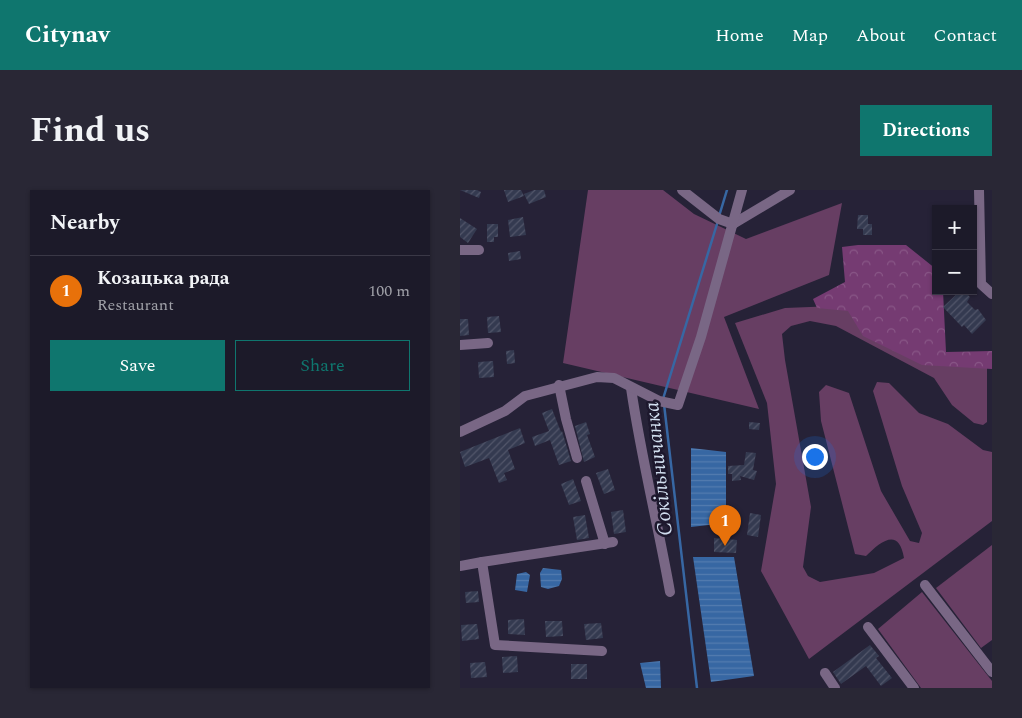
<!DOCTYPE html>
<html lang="en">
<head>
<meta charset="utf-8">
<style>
  body { margin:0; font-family:Spectral,serif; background:#292735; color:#f1f3f6 }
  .controls { position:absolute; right:15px; top:15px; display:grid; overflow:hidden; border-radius:0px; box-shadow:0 1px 4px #0004 }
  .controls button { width:45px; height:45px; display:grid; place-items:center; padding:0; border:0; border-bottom:1px solid #3a3846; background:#1c1a29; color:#f1f3f6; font:25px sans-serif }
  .you { position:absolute; left:354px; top:266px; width:18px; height:18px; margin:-12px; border:4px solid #fff; border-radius:50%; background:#1a73e8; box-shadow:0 0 0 8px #1a73e833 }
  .badge { display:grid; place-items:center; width:32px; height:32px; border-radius:50%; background:#0f766e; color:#fff; font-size:16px; font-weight:700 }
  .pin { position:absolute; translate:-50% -41px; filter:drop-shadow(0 1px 2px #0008) }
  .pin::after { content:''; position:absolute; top:26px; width:18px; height:15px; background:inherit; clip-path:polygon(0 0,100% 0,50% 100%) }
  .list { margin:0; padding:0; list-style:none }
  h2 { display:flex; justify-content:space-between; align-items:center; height:65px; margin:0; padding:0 20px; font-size:21px }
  h2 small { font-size:16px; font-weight:400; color:#a0a1a8 }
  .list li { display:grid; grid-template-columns:32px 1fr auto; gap:15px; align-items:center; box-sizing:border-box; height:70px; padding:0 20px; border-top:1px solid #3a3846 }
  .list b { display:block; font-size:19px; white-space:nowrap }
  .list p { margin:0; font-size:16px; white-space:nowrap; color:#a0a1a8 }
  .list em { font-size:16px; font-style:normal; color:#a0a1a8 }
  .actions { display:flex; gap:10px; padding:15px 20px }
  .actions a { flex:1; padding:11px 0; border:1px solid #0f766e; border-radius:0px; text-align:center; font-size:18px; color:#0f766e }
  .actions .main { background:#0f766e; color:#fff }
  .map { position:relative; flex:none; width:532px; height:498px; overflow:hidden; border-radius:0px }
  header { display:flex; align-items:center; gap:30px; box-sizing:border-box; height:70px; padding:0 25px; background:#0f766e; color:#fff }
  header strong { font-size:24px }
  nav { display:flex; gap:28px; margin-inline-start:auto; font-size:18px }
  .intro { display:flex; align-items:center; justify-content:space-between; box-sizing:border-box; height:120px; padding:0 30px }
  h1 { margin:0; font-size:35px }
  .button { padding:12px 22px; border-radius:0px; background:#0f766e; color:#fff; font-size:18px; font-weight:700 }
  main { display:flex; gap:30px; padding:0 30px }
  aside { flex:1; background:#1c1a29; border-radius:0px; box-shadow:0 1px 4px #0004 }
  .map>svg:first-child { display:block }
  .grass { fill:#673e63 }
  .forest { fill:url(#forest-crowns) }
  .water { fill:url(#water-rules) }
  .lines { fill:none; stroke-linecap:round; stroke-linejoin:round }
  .stream { stroke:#3767a3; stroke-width:2.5 }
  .building { fill:url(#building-hatch) }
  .minor { stroke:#796785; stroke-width:10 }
  .labels { text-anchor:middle; stroke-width:5; stroke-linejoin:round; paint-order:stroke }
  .water-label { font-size:21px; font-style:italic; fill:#d1deef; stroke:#1d182d }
</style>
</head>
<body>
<header>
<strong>Citynav</strong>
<nav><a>Home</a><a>Map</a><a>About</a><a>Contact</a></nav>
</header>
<div class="intro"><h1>Find us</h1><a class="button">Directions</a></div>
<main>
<aside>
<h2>Nearby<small></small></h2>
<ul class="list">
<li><span class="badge" style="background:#e8710a">1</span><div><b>Козацька рада</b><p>Restaurant</p></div><em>100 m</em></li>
</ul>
<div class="actions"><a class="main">Save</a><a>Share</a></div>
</aside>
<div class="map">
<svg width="532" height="498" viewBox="0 0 532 498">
  <defs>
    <pattern id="forest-crowns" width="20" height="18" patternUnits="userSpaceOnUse" patternTransform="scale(1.25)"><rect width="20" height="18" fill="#753b72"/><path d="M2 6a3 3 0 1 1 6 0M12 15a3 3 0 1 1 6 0" fill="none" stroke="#895787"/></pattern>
    <pattern id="water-rules" width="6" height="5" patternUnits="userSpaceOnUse" patternTransform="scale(1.25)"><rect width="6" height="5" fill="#3767a3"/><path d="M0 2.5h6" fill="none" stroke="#547db0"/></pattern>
    <pattern id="building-hatch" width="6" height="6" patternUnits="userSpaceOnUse" patternTransform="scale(1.25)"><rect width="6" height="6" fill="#343a50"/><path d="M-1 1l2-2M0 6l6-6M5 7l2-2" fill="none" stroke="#52566a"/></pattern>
  </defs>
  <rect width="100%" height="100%" fill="#262237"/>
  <g class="grass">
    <path d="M 128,0 L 203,0 L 234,24 L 286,49 L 382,13 L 369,85 L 264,127 L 299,219 L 103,173 Z"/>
    <path d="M 375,116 L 440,134 L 480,165 L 527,172 L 527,232 L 523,235 L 514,233 L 492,215 L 474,188 L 376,136 L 350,131 L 331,136 L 322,144 L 325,170 L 351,317 L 343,377 L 348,386 L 360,392 L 414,383 L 444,368 C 439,337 421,351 406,366 L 395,364 L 361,231 L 359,202 L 366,195 L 389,203 L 421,301 L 450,351 L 459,353 L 462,343 L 442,296 L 413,201 L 417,192 L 429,193 L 459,223 L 488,234 L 523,260 L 532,262 L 532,331 L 349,469 L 301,381 L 316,294 L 307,213 L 275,133 L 325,118 Z"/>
    <path d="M 532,355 L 532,450 L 521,458 L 476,398 Z"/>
    <path d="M 462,402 L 532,491 L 532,498 L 461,498 L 418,439 Z"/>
  </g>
  <path class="forest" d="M 398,55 L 446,55 L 476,79 L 476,101 L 483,101 L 486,162 L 532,161 L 532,179 L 462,175 L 403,146 L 388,121 L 357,118 L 353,109 L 385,92 L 382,57 Z"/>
  <g class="water">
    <path d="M 231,258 L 266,262 L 266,333 L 231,337 Z"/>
    <path d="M 233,367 L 274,367 L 294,486 L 251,492 Z"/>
    <path d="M 83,378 L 101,380 L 102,389 L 99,396 L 88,399 L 81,397 L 80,383 Z"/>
    <path d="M 66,382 L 70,385 L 67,402 L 55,400 L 57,384 Z"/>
    <path d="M 200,471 L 201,498 L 186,498 L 180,473 Z"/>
  </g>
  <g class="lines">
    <g class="stream">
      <path d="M 260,23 L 267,0"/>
      <path d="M 203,209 L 257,34"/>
      <path d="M 204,214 L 237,498"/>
    </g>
  </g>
  <g class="building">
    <path d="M 0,0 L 17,0 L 21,2 L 19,8 Z"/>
    <path d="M 44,0 L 61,0 L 64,6 L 48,12 Z"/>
    <path d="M 74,0 L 84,0 L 86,7 L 69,14 L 64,4 Z"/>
    <path d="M 398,25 L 408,25 L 408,34 L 412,34 L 412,45 L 403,45 L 403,39 L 397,39 Z"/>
    <path d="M 63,27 L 66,45 L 50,47 L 48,30 Z"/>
    <path d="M 0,28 L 17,39 L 8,53 L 0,47 Z"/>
    <path d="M 27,34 L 38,34 L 38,47 L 34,47 L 34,52 L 27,52 Z"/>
    <path d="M 60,61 L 61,69 L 49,71 L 48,63 Z"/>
    <path d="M 500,101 L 504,101 L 510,107 L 507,112 L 515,120 L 518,119 L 526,130 L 512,144 L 504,135 L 502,137 L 483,117 Z"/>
    <path d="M 39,126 L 41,142 L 28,143 L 27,127 Z"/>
    <path d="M 0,129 L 8,129 L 9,145 L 0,146 Z"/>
    <path d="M 54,160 L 55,173 L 47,174 L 46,161 Z"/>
    <path d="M 33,171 L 34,187 L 19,188 L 18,172 Z"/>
    <path d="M 92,219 L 101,242 L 102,241 L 111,271 L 99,275 L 90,250 L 75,256 L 72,247 L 89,241 L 82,223 Z"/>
    <path d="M 126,232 L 130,244 L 127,245 L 135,267 L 124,272 L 115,236 Z"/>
    <path d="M 289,232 L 300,233 L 299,240 L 289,239 Z"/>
    <path d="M 60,238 L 65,253 L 48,260 L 55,279 L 44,283 L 47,290 L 39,293 L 29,268 L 5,277 L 0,262 Z"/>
    <path d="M 286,262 L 296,263 L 293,280 L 297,281 L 294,290 L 280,286 L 281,290 L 272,291 L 272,284 L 268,284 L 268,276 L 284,275 Z"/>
    <path d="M 148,279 L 155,300 L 144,304 L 136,283 Z"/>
    <path d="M 113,289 L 121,311 L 109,315 L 101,294 Z"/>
    <path d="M 163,320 L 166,342 L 154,344 L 151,322 Z"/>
    <path d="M 290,323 L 301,325 L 298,347 L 287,345 Z"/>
    <path d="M 125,325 L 129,348 L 117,350 L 113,327 Z"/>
    <path d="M 254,348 L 277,350 L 276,363 L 254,362 Z"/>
    <path d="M 18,401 L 19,412 L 6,413 L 5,402 Z"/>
    <path d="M 64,429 L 65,445 L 48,444 L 48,430 Z"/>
    <path d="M 85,431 L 102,431 L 103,446 L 86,447 Z"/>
    <path d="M 141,433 L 143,448 L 126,450 L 124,434 Z"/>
    <path d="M 17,434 L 19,449 L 2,451 L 1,435 Z"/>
    <path d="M 410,455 L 419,466 L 416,468 L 432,488 L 421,496 L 406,476 L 381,494 L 373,482 Z"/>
    <path d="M 57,466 L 58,482 L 43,483 L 42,467 Z"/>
    <path d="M 25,472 L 27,487 L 11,488 L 10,473 Z"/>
    <rect x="111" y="474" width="16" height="15"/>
  </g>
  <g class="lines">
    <g class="minor">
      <path d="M 222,0 L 259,29 L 273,34"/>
      <path d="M 519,0 L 521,94 L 532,104"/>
      <path d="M 273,34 L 330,0"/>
      <path d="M 0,60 L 19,60"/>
      <path d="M 0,155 L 28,153"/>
      <path d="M 99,195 L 106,229 L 117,268"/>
      <path d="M 171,198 C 181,267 198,334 210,402"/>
      <path d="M 0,242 L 45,221 L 65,206 L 137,187 L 154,188 L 199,211 L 218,215 L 241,147 L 282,0"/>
      <path d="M 126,291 L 145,354"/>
      <path d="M 22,372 L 153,352"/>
      <path d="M 0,376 L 22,372 L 35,455 L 142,461"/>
      <path d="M 465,395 L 532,482"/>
      <path d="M 408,437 L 454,498"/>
      <path d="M 365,483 L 375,498"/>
    </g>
  </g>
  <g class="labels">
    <g class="water-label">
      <text transform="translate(198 279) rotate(-96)" y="7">Сокільничанка</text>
    </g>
  </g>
</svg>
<div class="controls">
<button>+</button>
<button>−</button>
</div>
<div class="you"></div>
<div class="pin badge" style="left:265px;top:356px;background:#e8710a">1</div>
</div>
</main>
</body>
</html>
